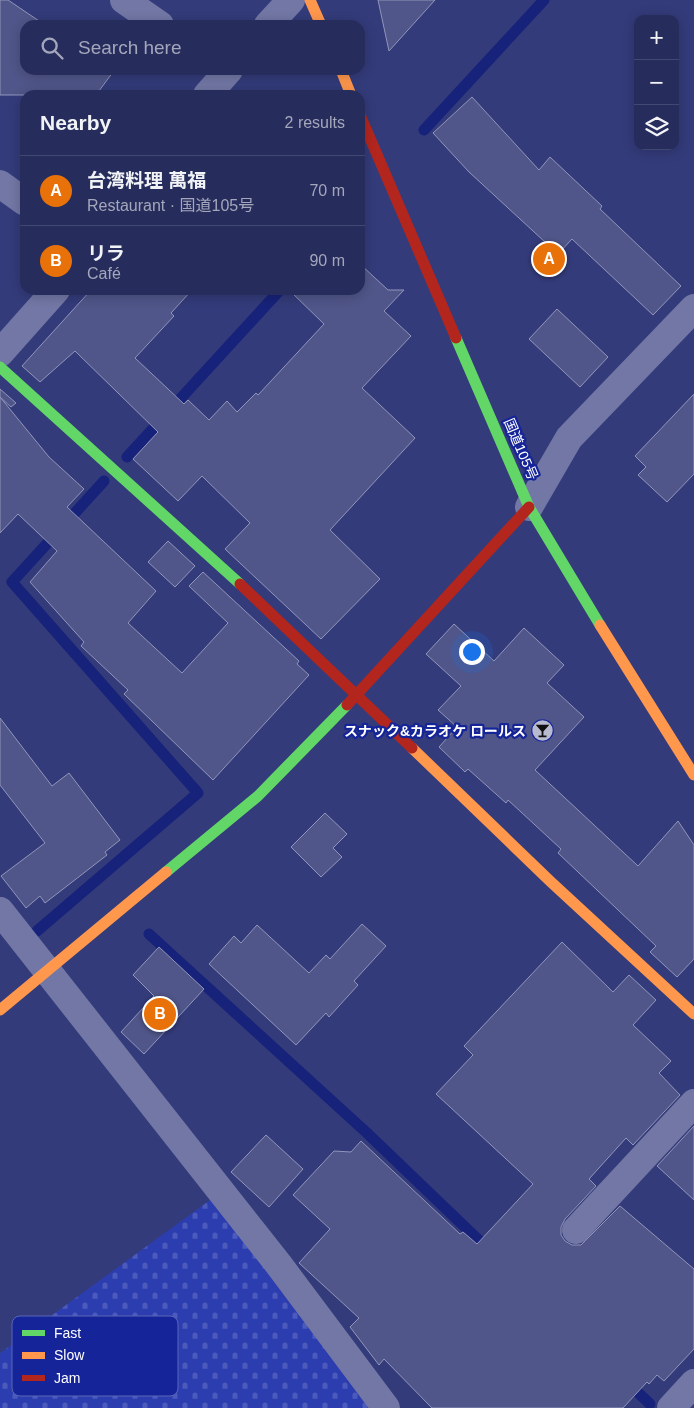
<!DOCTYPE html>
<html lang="en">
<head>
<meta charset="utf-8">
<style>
  body { margin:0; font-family:Arial,"Noto Sans JP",sans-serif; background:#323865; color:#f1f3f6 }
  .controls { position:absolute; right:15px; top:15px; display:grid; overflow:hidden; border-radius:10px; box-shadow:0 2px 12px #0003 }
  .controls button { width:45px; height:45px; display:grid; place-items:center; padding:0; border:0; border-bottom:1px solid #424872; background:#262c5c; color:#f1f3f6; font:25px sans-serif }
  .you { position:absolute; left:471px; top:651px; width:18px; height:18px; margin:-12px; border:4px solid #fff; border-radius:50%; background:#1a73e8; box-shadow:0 0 0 8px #1a73e833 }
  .badge { display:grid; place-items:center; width:32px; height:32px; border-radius:50%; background:#8abfa5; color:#fff; font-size:16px; font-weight:700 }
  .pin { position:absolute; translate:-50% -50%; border:2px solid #fff; box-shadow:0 1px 5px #0006 }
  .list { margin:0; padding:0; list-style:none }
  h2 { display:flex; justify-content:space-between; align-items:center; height:65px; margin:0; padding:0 20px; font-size:21px }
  h2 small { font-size:16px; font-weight:400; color:#a4a7bb }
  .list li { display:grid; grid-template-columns:32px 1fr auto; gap:15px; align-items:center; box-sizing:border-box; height:70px; padding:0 20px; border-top:1px solid #424872 }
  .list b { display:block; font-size:19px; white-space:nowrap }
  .list p { margin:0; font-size:16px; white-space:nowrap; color:#a4a7bb }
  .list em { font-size:16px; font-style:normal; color:#a4a7bb }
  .icon { flex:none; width:28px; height:28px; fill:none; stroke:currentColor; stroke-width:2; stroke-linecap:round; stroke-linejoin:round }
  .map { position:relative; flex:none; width:694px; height:1408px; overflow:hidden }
  .search { position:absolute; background:#262c5c; box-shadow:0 2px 12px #0003; left:20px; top:20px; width:345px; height:55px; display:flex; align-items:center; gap:12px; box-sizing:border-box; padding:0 18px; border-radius:15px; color:#a4a7bb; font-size:19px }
  .panel { position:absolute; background:#262c5c; box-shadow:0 2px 12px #0003; left:20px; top:90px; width:345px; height:205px; border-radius:15px }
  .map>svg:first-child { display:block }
  .cemetery { fill:url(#cemetery-stones) }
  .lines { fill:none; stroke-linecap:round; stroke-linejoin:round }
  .stream { stroke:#17227a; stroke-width:11 }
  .building { fill:#505689; stroke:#9296ba }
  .street { stroke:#7277a5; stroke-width:28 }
  .fast { stroke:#63d668; stroke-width:11 }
  .slow { stroke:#ff974d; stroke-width:11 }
  .jam { stroke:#b3261e; stroke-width:11 }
  .labels { text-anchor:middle; stroke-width:4.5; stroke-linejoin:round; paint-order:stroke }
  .street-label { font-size:14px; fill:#fff; stroke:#152498 }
  .poi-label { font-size:14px; font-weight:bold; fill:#fff; stroke:#152498; text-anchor:end }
  .key { fill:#152498; stroke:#5b66b7; stroke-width:1 }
  .key-label { font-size:14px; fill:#fff }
</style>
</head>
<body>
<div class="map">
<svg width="694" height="1408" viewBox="0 0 694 1408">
  <defs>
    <pattern id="cemetery-stones" width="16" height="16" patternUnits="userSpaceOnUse" patternTransform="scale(1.25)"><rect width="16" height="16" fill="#2c3db0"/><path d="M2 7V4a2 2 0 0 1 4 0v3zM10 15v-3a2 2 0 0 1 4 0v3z" fill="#4c5abc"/></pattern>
  </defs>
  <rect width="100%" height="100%" fill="#333b7a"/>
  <path class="cemetery" d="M 217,1195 L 373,1408 L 0,1408 L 0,1353 Z"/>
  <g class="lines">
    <g class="stream">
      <path d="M 424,130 L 544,0"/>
      <path d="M 127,457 L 280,290"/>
      <path d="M 37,931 L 198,793 L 12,582 L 104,481"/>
      <path d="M 149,934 L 367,1133 L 490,1251"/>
      <path d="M 626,1381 L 650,1404"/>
    </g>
  </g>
  <g class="building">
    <path d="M 0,0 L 8,0 L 45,25 L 25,25 L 25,70 L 111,70 L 113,72 L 96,95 L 0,95 Z"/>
    <path d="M 378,0 L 435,0 L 389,51 Z"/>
    <path d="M 472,97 L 539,170 L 550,157 L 602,206 L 600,209 L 681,286 L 653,315 L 572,239 L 558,254 L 469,172 L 433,133 Z"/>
    <path d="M 360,264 L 388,290 L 404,290 L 384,311 L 411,336 L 362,388 L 415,438 L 330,530 L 380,579 L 321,639 L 225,549 L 250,523 L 202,476 L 178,501 L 133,459 L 158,432 L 75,351 L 40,382 L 22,366 L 91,290 L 192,290 L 171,313 L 174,316 L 135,358 L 184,404 L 188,400 L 209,420 L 227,401 L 237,412 L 256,393 L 258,395 L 324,324 L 289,290 L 360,290 Z"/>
    <path d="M 557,309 L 608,357 L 580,387 L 529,339 Z"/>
    <path d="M 0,389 L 16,403 L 11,407 L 0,397 Z"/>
    <path d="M 694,394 L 694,474 L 667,502 L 638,475 L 646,467 L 635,456 Z"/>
    <path d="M 0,397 L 49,457 L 84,489 L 67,507 L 156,591 L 128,623 L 182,673 L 228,623 L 189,586 L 203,572 L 299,661 L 297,664 L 309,675 L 213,780 L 124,694 L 128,690 L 81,646 L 84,642 L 30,582 L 57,551 L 18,514 L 0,533 Z"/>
    <path d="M 168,541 L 195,566 L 175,587 L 148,562 Z"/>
    <path d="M 454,624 L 494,661 L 524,628 L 564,665 L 547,683 L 584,717 L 535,770 L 638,866 L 678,821 L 694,845 L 694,959 L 677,977 L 650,952 L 656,946 L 558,853 L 561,849 L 508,800 L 506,803 L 468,769 L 465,772 L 439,747 L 457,727 L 438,710 L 461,686 L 426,654 Z"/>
    <path d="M 0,718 L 52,786 L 69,773 L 120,840 L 105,852 L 107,855 L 45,903 L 40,896 L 26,908 L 1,876 L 45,843 L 0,785 Z"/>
    <path d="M 325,813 L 347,834 L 333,848 L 342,857 L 321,877 L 291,847 Z"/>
    <path d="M 362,924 L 386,946 L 354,981 L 358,985 L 329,1017 L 326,1013 L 296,1045 L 209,964 L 234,936 L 241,943 L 257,925 L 309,973 L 326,955 L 330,959 Z"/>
    <path d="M 562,942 L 613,992 L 629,975 L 656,1000 L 633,1025 L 671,1061 L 659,1073 L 680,1095 L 633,1145 L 626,1138 L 589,1179 L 596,1186 L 565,1219 L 561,1227 L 561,1235 L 565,1241 L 572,1245 L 581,1245 L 620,1206 L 694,1269 L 694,1349 L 664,1381 L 657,1375 L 649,1384 L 647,1382 L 623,1408 L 432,1408 L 384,1359 L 379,1365 L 350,1327 L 359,1318 L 299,1263 L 330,1229 L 293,1195 L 334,1151 L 351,1152 L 361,1141 L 460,1234 L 463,1232 L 477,1244 L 533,1184 L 436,1094 L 473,1055 L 464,1046 Z"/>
    <path d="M 159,947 L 204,989 L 144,1054 L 121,1032 L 154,996 L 133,975 Z"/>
    <path d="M 694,1126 L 694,1200 L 657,1166 Z"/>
    <path d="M 266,1135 L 303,1169 L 269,1207 L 231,1172 Z"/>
  </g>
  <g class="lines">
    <g class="street">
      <path d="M 124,0 L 160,25"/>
      <path d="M 268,25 L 291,0"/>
      <path d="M 207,95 L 229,70"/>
      <path d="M 0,184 L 25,202"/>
      <path d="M 0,353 L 56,290"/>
      <path d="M 529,507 L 569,438 L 694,308"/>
      <path d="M 0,911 L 279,1265 L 386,1408"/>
      <path d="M 576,1230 L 694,1103"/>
      <path d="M 671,1408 L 694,1383"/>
    </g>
    <g class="fast">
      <path d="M 456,338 L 529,507 L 600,625"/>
      <path d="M 0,367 L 240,584"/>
      <path d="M 166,872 L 258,796 L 347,705"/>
    </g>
    <g class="slow">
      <path d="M 310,0 L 321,25"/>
      <path d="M 341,70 L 351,95"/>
      <path d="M 600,625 L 694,775"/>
      <path d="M 412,748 L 551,882 L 694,1014"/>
      <path d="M 0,1010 L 166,872"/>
    </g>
    <g class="jam">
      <path d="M 360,115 L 456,338"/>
      <path d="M 240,584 L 412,748"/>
      <path d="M 347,705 L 529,507"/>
    </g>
  </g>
  <defs>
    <symbol id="bar-disc" viewBox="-11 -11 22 22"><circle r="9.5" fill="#b8bad0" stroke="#152498"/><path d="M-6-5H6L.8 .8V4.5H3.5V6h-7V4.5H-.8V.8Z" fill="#111"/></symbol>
  </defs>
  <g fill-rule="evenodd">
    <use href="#bar-disc" x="530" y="718" width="25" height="25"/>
  </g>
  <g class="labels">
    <g class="street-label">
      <text transform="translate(521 449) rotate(67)" y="5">国道105号</text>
    </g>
    <g class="poi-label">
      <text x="526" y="736">スナック&amp;カラオケ ロールス</text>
    </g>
  </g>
  <rect x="12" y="1316" width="166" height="80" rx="8" class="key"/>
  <rect x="22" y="1330" width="23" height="6" fill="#63d668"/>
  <rect x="22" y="1352" width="23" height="7" fill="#ff974d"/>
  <rect x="22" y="1375" width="23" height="6" fill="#b3261e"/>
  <g class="key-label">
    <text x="54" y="1338">Fast</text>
    <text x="54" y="1360">Slow</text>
    <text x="54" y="1383">Jam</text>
  </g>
</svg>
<div class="controls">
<button>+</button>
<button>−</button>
<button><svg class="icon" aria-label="layers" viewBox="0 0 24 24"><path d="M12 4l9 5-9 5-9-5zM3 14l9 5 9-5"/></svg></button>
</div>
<div class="you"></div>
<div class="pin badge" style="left:549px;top:259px;background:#e8710a">A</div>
<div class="pin badge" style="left:160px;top:1014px;background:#e8710a">B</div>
<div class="search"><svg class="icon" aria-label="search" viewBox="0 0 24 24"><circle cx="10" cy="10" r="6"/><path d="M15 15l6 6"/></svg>Search here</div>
<section class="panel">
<h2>Nearby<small>2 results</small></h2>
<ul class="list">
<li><span class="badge" style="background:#e8710a">A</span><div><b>台湾料理 萬福</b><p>Restaurant · 国道105号</p></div><em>70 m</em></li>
<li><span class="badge" style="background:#e8710a">B</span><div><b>リラ</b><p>Café</p></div><em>90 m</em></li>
</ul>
</section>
</div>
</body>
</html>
